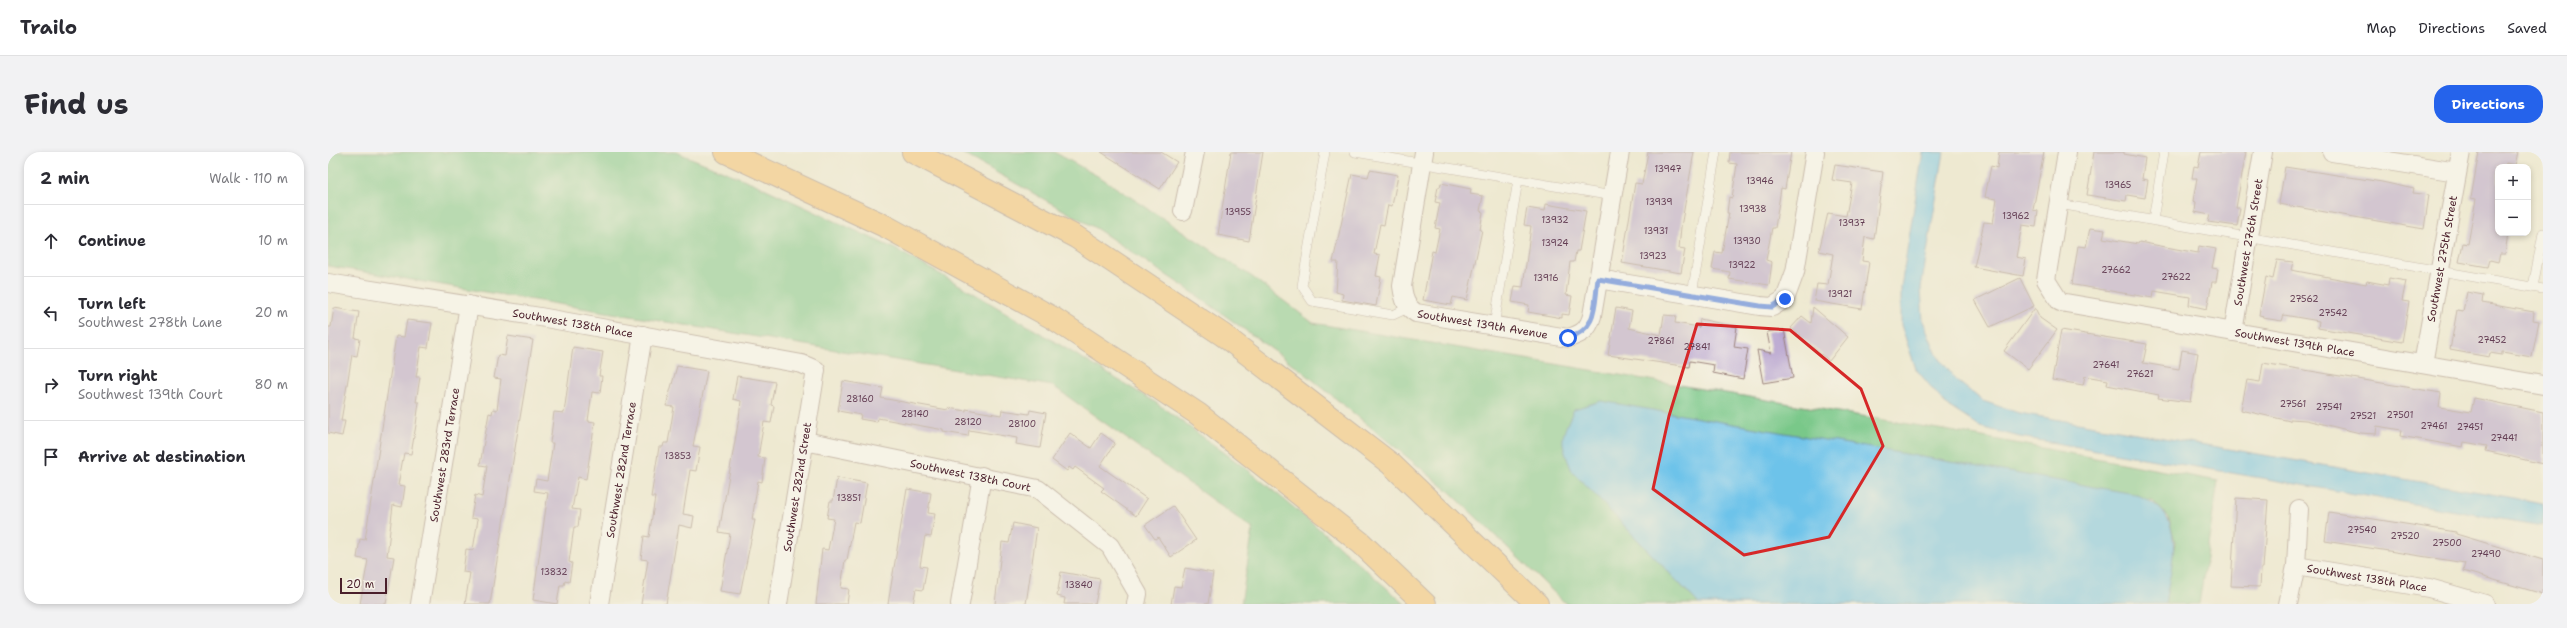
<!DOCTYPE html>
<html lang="en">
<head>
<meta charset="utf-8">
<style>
  body { margin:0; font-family:"Shantell Sans",sans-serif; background:#f2f2f3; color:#2b2b33 }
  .controls { position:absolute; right:12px; top:12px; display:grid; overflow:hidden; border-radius:8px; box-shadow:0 2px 6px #0003 }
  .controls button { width:36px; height:36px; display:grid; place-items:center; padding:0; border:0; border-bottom:1px solid #e1e1e2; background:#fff; color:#2b2b33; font:20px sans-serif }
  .scale { position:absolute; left:12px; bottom:10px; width:47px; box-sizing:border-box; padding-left:4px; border:2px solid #4a1f2b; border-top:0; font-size:11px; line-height:14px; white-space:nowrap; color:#4a1f2b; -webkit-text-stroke:3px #f7f3e8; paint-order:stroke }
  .stop { position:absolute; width:12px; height:12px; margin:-9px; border:3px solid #2563eb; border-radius:50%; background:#fff }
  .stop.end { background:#2563eb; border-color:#fff; box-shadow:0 1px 4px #0008 }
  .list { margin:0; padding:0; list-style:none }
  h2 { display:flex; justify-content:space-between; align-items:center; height:52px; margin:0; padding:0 16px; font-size:17px }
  h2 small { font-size:13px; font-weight:400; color:#7c7c81 }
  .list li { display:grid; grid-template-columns:26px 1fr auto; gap:12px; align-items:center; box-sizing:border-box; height:72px; padding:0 16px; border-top:1px solid #e1e1e2 }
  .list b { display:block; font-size:15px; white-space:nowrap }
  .list p { margin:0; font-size:13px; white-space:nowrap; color:#7c7c81 }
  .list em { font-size:13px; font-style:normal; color:#7c7c81 }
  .icon { flex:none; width:22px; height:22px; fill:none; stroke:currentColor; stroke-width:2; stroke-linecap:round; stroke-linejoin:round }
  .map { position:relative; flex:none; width:2215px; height:452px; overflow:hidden; border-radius:16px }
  header { display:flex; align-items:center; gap:24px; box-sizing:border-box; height:56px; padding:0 20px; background:#fff; border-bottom:1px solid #e1e1e2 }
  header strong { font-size:19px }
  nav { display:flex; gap:22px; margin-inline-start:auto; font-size:14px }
  .intro { display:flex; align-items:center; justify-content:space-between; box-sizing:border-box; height:96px; padding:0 24px }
  h1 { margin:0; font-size:28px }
  .button { padding:10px 18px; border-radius:16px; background:#2563eb; color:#fff; font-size:14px; font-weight:700 }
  main { display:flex; gap:24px; padding:0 24px }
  aside { flex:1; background:#fff; border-radius:16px; box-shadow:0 2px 6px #0003 }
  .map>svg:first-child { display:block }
  .green { fill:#79c889; stroke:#62745a }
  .water { fill:#6dc3ea; stroke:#5c718a }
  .building { fill:#b19cce }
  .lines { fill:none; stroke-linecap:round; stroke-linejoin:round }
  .lane-casing { stroke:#9c847e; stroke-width:10 }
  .street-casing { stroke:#9c847e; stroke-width:20 }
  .highway-casing { stroke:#9c847e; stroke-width:24 }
  .lane { stroke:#fff; stroke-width:9 }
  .street { stroke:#fff; stroke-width:18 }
  .highway { stroke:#f8bf6c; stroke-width:22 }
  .route { stroke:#2563eb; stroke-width:5 }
  .marked { fill:none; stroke:#d62828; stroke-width:3; stroke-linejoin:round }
  .labels { text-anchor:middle; stroke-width:4; stroke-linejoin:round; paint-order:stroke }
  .number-label { font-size:9px; fill:#643e54 }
  .street-label { font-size:11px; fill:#4a1f2b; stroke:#f7f3e8 }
</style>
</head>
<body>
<header>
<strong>Trailo</strong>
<nav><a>Map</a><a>Directions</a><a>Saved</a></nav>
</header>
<div class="intro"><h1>Find us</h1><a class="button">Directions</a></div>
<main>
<aside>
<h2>2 min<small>Walk · 110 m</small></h2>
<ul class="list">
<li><svg class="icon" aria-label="ahead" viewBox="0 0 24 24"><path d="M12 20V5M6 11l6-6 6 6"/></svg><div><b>Continue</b></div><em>10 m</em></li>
<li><svg class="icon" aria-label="left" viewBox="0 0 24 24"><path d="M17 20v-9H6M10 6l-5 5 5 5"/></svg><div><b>Turn left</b><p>Southwest 278th Lane</p></div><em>20 m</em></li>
<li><svg class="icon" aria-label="right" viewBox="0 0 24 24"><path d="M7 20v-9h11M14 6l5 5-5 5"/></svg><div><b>Turn right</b><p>Southwest 139th Court</p></div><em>80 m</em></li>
<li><svg class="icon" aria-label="arrive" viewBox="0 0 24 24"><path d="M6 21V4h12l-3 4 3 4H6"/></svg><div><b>Arrive at destination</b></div></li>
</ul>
</aside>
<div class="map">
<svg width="2215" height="452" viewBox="0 0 2215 452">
  <rect width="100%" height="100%" fill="#f7f3e8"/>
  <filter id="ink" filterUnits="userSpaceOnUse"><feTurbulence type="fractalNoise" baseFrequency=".025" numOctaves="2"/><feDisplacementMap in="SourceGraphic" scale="8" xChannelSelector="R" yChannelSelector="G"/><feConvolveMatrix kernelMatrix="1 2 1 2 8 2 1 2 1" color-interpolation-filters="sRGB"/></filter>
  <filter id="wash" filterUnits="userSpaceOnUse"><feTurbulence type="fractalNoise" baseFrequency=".012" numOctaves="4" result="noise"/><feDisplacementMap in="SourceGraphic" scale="16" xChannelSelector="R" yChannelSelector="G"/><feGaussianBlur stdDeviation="0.9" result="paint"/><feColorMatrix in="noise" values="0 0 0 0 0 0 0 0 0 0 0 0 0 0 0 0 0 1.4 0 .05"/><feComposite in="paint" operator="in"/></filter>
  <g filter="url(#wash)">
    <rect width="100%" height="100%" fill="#eee9d1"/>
    <g class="green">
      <path d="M 0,0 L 348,0 L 425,31 L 567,97 L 637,136 L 827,250 L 920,318 L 981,368 L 1077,452 L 913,452 L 925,377 L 725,234 L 0,114 Z"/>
      <path d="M 632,0 L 726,0 L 775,27 L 923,124 L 985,171 L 1628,280 L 1890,329 L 1871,452 L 1837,452 L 1847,390 L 1841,366 L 1824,348 L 1244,319 L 1371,452 L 1238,452 L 1122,340 L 974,219 L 867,142 L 769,77 Z"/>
    </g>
    <g class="water">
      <path d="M 1595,0 L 1616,0 L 1593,136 L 1595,169 L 1609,203 L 1628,228 L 1655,249 L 1691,261 L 2215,351 L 2215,374 L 1692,285 L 1652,275 L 1617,252 L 1588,217 L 1573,173 L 1573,135 Z"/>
      <path d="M 1273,249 L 1807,342 C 1862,362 1844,407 1837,452 L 1371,452 L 1244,319 C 1231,287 1232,288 1246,257 Z"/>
    </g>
    <g id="blocks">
      <g class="building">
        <path d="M 773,0 L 833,0 L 849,10 L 832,37 Z"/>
        <path d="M 903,0 L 935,0 L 921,89 L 890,83 Z"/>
        <path d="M 1320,0 L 1366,0 L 1353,75 L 1351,96 L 1357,97 L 1353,121 L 1294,111 L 1307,31 L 1314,32 Z"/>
        <path d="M 1402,0 L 1463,0 L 1457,37 L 1453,36 L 1447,76 L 1444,76 L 1438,108 L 1444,110 L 1441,133 L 1401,127 L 1402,120 L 1384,117 L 1387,100 L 1394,101 L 1401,61 L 1399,61 L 1401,45 L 1404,46 L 1409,12 L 1401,11 Z"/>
        <path d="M 1671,0 L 1716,0 L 1705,58 L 1710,59 L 1708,75 L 1694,73 L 1688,105 L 1698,107 L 1695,124 L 1646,115 L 1656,70 L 1665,71 L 1669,47 L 1657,45 L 1663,14 L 1669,16 Z"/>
        <path d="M 1766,0 L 1796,0 L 1796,2 L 1817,6 L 1814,27 L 1820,28 L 1817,46 L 1799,43 L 1798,49 L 1759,43 Z"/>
        <path d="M 1873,0 L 1918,0 L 1908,56 L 1912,56 L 1909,74 L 1880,70 L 1882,63 L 1867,60 L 1868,50 L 1865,49 L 1869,26 L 1864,26 L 1866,14 L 1870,15 Z"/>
        <path d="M 2151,0 L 2190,0 L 2187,13 L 2178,11 L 2177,15 L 2170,15 L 2170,81 L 2180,81 L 2177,102 L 2172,102 L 2170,110 L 2162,108 L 2160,115 L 2131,110 L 2135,91 L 2140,92 L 2148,47 L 2143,46 Z"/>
        <path d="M 1507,13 L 1555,20 L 1546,87 L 1537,85 L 1534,109 L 1541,110 L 1534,157 L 1486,149 L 1489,132 L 1500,133 L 1505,102 L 1491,99 L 1500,61 L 1518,64 L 1524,31 L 1504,28 Z"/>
        <path d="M 1957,15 L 2054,30 L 2086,37 L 2085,41 L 2101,43 L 2096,77 L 1951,52 Z"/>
        <path d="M 1042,18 L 1070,23 L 1064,54 L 1060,53 L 1056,73 L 1052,72 L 1046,102 L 1052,103 L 1048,124 L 1053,125 L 1048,154 L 1014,148 L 1015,142 L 1008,140 L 1010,110 L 1005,110 L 1024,22 L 1040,25 Z"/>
        <path d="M 1113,31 L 1143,37 L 1142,42 L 1155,44 L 1152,59 L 1155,60 L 1152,78 L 1154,78 L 1139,148 L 1125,145 L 1123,153 L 1095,148 L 1104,99 L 1107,100 L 1112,77 L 1107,76 L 1112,51 L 1107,50 L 1110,35 L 1112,35 Z"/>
        <path d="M 1218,52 L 1258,59 L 1251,99 L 1248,99 L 1246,110 L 1242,110 L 1238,143 L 1244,144 L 1241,163 L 1234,162 L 1234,166 L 1200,160 L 1201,153 L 1184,150 L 1187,134 L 1195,135 L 1203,74 L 1196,73 L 1199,56 L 1217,59 Z"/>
        <path d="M 1762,76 L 1777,78 L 1775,86 L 1810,92 L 1811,90 L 1870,101 L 1871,94 L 1888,97 L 1884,116 L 1890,117 L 1888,130 L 1884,130 L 1879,157 L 1861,153 L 1862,145 L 1826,139 L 1825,146 L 1746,133 L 1744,132 L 1750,94 L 1758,95 Z"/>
        <path d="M 1949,108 L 1965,110 L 1963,118 L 2038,132 L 2039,129 L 2060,133 L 2061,126 L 2078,129 L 2074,149 L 2081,150 L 2074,190 L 1990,176 L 1991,169 L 1956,163 L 1954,169 L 1935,166 L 1936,164 L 1931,163 L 1938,125 L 1945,127 Z"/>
        <path d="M 1692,126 L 1706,154 L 1662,175 L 1647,148 Z"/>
        <path d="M 2139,140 L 2155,143 L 2154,151 L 2206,160 L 2205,168 L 2211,169 L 2204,205 L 2174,200 L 2174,203 L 2162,201 L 2161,205 L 2122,198 L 2129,158 L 2135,159 Z"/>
        <path d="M 1485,155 L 1520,185 L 1501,209 L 1463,176 L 1474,164 L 1483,171 Z"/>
        <path d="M 6,156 L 31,160 L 27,186 L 32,187 L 29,204 L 24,203 L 13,269 L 17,269 L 14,284 L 0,281 L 0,175 L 3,175 Z"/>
        <path d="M 1288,156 L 1304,159 L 1301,176 L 1333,183 L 1336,163 L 1348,164 L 1347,171 L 1371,175 L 1372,167 L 1409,175 L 1406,195 L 1420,197 L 1415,227 L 1385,221 L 1386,213 L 1362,209 L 1361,215 L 1280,203 Z"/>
        <path d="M 1707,156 L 1712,166 L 1729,178 L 1700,217 L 1676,199 Z"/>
        <path d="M 79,168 L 104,171 L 100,196 L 93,195 L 88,225 L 92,225 L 88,250 L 91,250 L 88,273 L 83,302 L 76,301 L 70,333 L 77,334 L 74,355 L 65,353 L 59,404 L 66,405 L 58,452 L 32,452 L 40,408 L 29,406 L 32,387 L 37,388 L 68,184 L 76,185 Z"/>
        <path d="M 1456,177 L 1465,226 L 1435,231 L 1429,198 L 1443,201 L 1439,180 Z"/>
        <path d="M 1733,178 L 1819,192 L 1815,211 L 1851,217 L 1854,198 L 1870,201 L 1862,250 L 1830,246 L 1831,243 L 1779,233 L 1780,228 L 1757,224 L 1755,233 L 1724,228 Z"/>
        <path d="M 180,184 L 205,188 L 189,284 L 162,452 L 137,452 L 142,421 L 135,420 L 138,397 L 145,398 L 150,367 L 143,366 L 147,343 L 154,345 L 159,314 L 152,313 L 161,261 L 164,262 L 165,257 L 169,258 L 173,227 L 166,226 L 170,203 L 177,204 Z"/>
        <path d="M 245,195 L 275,200 L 271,224 L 274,224 L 272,241 L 264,240 L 260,269 L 267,270 L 258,327 L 250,325 L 244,357 L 252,358 L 250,375 L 246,375 L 241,410 L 244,411 L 241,430 L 237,429 L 236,433 L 232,433 L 229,452 L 205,448 L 220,341 L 206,339 L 208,327 L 219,329 L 225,291 L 222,291 L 226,260 L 236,261 Z"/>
        <path d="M 1935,211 L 2113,241 L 2111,255 L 2143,260 L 2146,246 L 2215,260 L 2215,312 L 2158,299 L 2159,294 L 2136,290 L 2135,295 L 2072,284 L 2073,278 L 2049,274 L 2048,282 L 2032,281 L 1978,268 L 1962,267 L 1962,269 L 1913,258 L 1919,228 L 1932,230 Z"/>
        <path d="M 349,214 L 379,219 L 365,294 L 372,295 L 368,319 L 362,318 L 355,362 L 366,364 L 364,376 L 351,373 L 338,452 L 313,452 L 320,408 L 313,407 L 316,384 L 321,385 L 327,345 L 323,345 L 331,295 L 335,295 L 336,291 L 340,291 L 346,255 L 338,254 Z"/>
        <path d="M 409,224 L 447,230 L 443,253 L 446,254 L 443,271 L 436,270 L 430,305 L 437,306 L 434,330 L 430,329 L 424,368 L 427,368 L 412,442 L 392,439 L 402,382 L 391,380 L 411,266 L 413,249 L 405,247 Z"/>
        <path d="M 515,229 L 555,236 L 553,246 L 620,258 L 620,256 L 638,259 L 638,257 L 673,263 L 674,258 L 701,262 L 702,258 L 718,261 L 712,296 L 688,292 L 689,286 L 641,278 L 640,284 L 616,280 L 616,278 L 550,266 L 549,270 L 532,267 L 533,263 L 510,259 Z"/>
        <path d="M 742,281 L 763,296 L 773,281 L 787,291 L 772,314 L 819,347 L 808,364 L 773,339 L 776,336 L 747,315 L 745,318 L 741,315 L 739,319 L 724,308 Z"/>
        <path d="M 509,326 L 539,331 L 532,371 L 526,370 L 519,408 L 517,408 L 513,436 L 521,437 L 519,452 L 488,452 L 494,397 L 500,398 L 506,367 L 499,366 L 502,349 L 505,349 Z"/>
        <path d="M 579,337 L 603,341 L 600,361 L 607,362 L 603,385 L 597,384 L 592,414 L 599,415 L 595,438 L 588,437 L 585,452 L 560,452 Z"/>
        <path d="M 1908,346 L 1940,348 L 1935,416 L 1933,416 L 1932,435 L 1903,434 Z"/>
        <path d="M 845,354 L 868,388 L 843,405 L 830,385 L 827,387 L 817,373 Z"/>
        <path d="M 2001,360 L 2128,380 L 2128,382 L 2215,408 L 2215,442 L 2135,419 L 2137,411 L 1997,389 Z"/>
        <path d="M 685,371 L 709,376 L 698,452 L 667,452 L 674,390 L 681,391 Z"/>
        <path d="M 857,416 L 885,421 L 880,452 L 843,452 L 846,434 L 853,435 Z"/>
        <path d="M 733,420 L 772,427 L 767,452 L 736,452 L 737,446 L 729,444 Z"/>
      </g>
    </g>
  </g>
  <g filter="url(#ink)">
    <use href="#blocks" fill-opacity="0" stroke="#9c847e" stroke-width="1"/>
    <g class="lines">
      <defs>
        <g id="lane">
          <path d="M 997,0 L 974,134 L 984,149 L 1065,163 L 1080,156"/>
          <path d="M 1027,0 L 1285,44"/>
          <path d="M 1731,52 L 2215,137"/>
          <path d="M 1825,68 L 1836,0"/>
          <path d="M 2205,135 L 2215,81"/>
          <path d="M 1364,142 L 1388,0"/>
          <path d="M 1166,174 L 1190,28"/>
        </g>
        <g id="street">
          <path id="s1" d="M 1096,0 L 1074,134 C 1076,147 1077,154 1088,161 L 1240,186 C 1254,182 1260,178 1264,164 L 1292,0"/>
          <path id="s2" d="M 1739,0 L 1718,128 L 1732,150 L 2215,233"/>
          <path d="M 2004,0 L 2129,20"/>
          <path d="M 855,59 L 867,0"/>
          <path d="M 1270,127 L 1432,154 L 1444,155 L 1457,147 L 1467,120 L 1487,0"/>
          <path id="s3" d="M 0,131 L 212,165 L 474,212 L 488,218 L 450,452"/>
          <path id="s4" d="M 1905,180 L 1935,0"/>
          <path id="s5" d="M 2095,212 L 2133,0"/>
          <path id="s6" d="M 477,289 L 710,337 L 782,394 L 810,442 L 808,452"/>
          <path id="s7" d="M 1968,414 L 2101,436 L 2157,452"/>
          <path id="s8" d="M 92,452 L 141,153"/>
          <path id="s9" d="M 271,452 L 315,183"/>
          <path d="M 632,452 L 654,324"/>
          <path d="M 1960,452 L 1968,414 L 1971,357"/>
        </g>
        <g id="highway">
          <path d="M 398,0 L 557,74 L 725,166 L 870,262 L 1033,391 L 1097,452"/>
          <path d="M 585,0 L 748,85 L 895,183 L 1063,312 L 1209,452"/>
        </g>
      </defs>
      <use href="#lane" class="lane-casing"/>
      <use href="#street" class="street-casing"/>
      <use href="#highway" class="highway-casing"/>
      <use href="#lane" class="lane"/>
      <use href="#street" class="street"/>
      <use href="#highway" class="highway"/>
    </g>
  </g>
  <g class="lines" filter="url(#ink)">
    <path class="route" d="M 1240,186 C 1270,177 1266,154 1270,127 L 1432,154 L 1444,155 L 1457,147"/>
  </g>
  <path d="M0 0H2215V452H0ZM 1369,172 L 1462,178 L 1533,237 L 1555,294 L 1501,385 L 1416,403 L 1325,337 L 1341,264 Z" fill="#eee9d1" fill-opacity=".55" fill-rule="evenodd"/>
  <path class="marked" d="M 1369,172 L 1462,178 L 1533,237 L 1555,294 L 1501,385 L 1416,403 L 1325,337 L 1341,264 Z"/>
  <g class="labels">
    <g class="number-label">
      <text x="1340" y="20">13947</text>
      <text x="1432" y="32">13946</text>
      <text x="1790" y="36">13965</text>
      <text x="1331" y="53">13939</text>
      <text x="1425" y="60">13938</text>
      <text x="910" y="63">13955</text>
      <text x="1688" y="67">13962</text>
      <text x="1227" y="71">13932</text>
      <text x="1524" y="74">13937</text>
      <text x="1328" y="82">13931</text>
      <text x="1419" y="92">13930</text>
      <text x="1227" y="94">13924</text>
      <text x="1325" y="107">13923</text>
      <text x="1414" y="116">13922</text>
      <text x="1788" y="121">27662</text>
      <text x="1848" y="128">27622</text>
      <text x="1218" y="129">13916</text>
      <text x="1512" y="145">13921</text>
      <text x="1976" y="150">27562</text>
      <text x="2005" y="164">27542</text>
      <text x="2164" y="191">27452</text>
      <text x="1333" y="192">27861</text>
      <text x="1369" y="198">27841</text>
      <text x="1778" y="216">27641</text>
      <text x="1812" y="225">27621</text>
      <text x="532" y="250">28160</text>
      <text x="1965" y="255">27561</text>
      <text x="2001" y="258">27541</text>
      <text x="587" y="265">28140</text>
      <text x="2072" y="266">27501</text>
      <text x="2035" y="267">27521</text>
      <text x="640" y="273">28120</text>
      <text x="694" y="275">28100</text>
      <text x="2106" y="277">27461</text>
      <text x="2142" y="278">27451</text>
      <text x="2176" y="289">27441</text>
      <text x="350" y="307">13853</text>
      <text x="521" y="349">13851</text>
      <text x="2034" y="381">27540</text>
      <text x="2077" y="387">27520</text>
      <text x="2119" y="394">27500</text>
      <text x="2158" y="405">27490</text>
      <text x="226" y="423">13832</text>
      <text x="751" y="436">13840</text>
    </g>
    <g class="street-label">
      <text dy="4" stroke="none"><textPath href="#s4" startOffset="91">Southwest 276th Street</textPath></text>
      <text dy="4" stroke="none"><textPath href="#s5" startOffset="107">Southwest 275th Street</textPath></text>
      <text dy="4" stroke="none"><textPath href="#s3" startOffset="248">Southwest 138th Place</textPath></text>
      <text dy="4" stroke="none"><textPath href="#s1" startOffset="235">Southwest 139th Avenue</textPath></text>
      <text dy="4" stroke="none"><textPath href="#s2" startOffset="394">Southwest 139th Place</textPath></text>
      <text dy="4" stroke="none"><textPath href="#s8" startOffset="151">Southwest 283rd Terrace</textPath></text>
      <text dy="4" stroke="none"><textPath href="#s9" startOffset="136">Southwest 282nd Terrace</textPath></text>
      <text dy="4" stroke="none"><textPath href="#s6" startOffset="169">Southwest 138th Court</textPath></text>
      <text transform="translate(469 335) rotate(-81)" y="4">Southwest 282nd Street</text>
      <text dy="4" stroke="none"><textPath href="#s7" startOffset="72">Southwest 138th Place</textPath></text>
    </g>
  </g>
</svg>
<div class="controls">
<button>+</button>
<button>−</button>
</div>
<div class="scale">20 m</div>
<div class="stop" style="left:1240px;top:186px"></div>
<div class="stop end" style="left:1457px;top:147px"></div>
</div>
</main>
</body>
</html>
